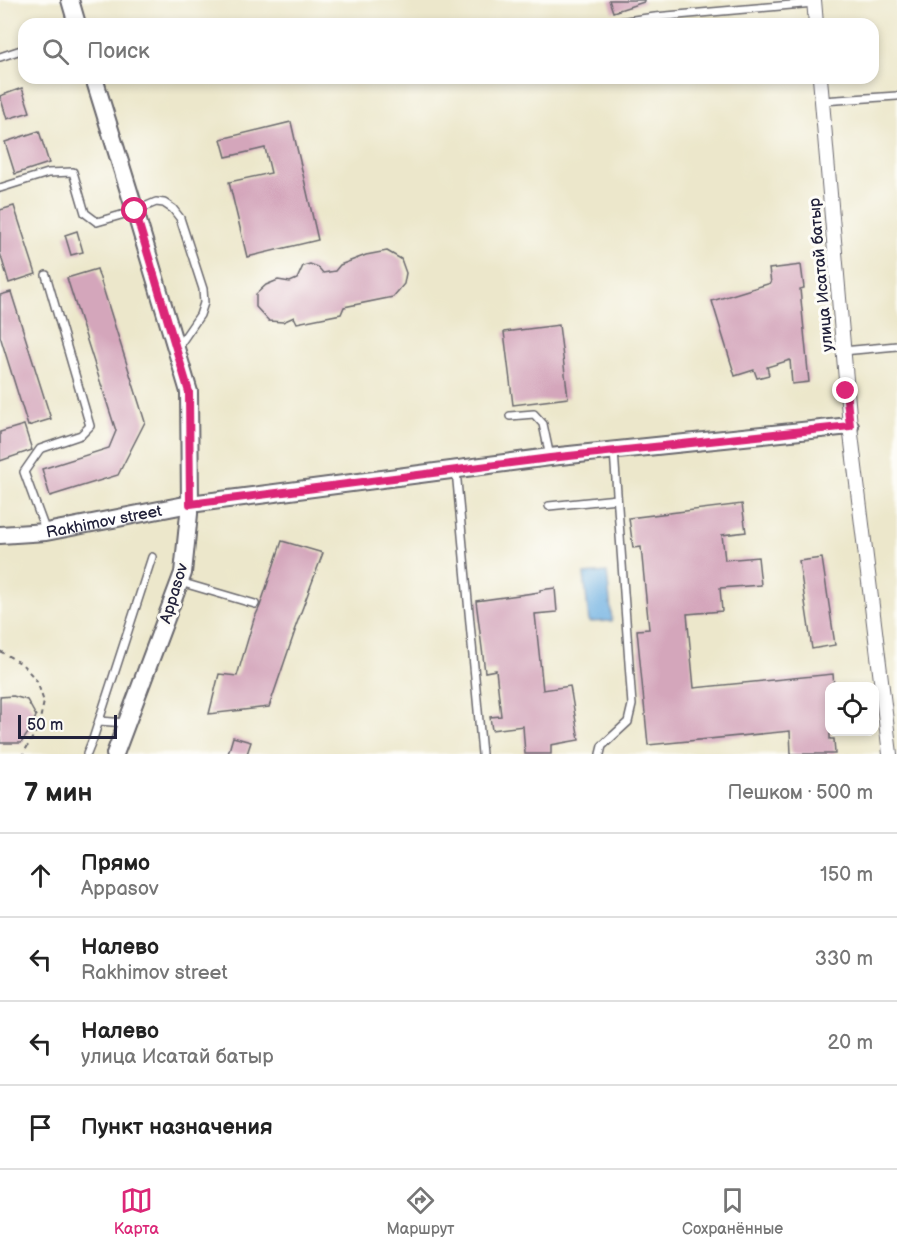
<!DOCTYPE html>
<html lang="ru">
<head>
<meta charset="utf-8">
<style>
  body { margin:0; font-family:"Balsamiq Sans",sans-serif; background:#f2f2f2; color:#222 }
  .controls { position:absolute; right:18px; bottom:18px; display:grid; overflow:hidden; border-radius:12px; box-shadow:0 3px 9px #0003 }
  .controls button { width:54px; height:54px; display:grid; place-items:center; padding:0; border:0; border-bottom:2px solid #e0e0e0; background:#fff; color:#222; font:30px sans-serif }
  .scale { position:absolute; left:18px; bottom:15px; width:99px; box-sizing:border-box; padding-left:6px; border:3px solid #22223b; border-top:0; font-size:16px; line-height:21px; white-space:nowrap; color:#22223b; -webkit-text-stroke:4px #fdfcf7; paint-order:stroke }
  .stop { position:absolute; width:18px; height:18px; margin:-14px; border:4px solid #db2777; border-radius:50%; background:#fff }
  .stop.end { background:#db2777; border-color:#fff; box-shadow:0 2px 6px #0008 }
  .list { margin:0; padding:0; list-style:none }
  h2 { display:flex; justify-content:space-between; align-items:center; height:78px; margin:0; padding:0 24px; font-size:26px }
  h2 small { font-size:20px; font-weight:400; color:#767676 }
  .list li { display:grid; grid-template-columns:39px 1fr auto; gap:18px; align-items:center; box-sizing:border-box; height:84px; padding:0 24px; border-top:2px solid #e0e0e0 }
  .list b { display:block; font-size:22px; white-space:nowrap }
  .list p { margin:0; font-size:20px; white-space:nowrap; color:#767676 }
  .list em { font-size:20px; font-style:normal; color:#767676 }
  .icon { flex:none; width:33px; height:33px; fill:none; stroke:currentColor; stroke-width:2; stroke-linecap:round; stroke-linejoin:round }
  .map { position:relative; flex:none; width:897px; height:754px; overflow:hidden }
  .search { position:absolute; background:#fff; box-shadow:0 3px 9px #0003; left:18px; right:18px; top:18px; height:66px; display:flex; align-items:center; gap:15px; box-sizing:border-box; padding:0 21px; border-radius:18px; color:#767676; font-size:22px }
  .sheet { height:414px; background:#fff }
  nav { display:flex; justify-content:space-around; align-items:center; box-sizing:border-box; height:84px; border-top:2px solid #e0e0e0; background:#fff; font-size:16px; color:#767676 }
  nav a { display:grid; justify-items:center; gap:3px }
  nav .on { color:#db2777 }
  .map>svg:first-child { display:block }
  .water { fill:#6cafe1; stroke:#47688e; stroke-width:1.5 }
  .building { fill:#d4a6bb }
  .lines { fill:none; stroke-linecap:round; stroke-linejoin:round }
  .service-casing { stroke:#69676d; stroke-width:10 }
  .minor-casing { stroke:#69676d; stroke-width:16 }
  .tertiary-casing { stroke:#69676d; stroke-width:20 }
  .path { stroke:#69676d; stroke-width:2; stroke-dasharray:4.5 4.5; stroke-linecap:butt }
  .service { stroke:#fff; stroke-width:7 }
  .minor { stroke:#fff; stroke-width:14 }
  .tertiary { stroke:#fff; stroke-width:16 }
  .route { stroke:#db2777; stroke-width:8 }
  .labels { text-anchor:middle; stroke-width:6; stroke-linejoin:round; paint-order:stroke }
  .street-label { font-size:16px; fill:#22223b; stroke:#fdfcf7 }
</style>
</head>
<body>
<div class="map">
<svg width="897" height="754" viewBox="0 0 897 754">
  <rect width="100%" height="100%" fill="#fdfcf7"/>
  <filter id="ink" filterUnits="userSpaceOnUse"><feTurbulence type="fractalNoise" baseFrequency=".0167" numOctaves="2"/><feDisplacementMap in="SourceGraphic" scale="12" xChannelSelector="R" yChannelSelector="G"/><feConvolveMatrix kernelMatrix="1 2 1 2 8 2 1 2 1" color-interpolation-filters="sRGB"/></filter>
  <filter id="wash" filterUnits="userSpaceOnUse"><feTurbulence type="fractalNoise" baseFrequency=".008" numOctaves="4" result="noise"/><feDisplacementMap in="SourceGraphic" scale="24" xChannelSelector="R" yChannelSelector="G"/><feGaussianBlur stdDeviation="1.35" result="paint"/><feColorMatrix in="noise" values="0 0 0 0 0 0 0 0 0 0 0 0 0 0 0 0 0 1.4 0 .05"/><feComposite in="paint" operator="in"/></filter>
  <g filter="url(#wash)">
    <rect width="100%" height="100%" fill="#ece7cb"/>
    <path class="water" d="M 607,572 L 612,621 L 589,622 L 584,574 Z"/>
    <g id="blocks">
      <g class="building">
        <path d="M 609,0 L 644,0 L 644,2 L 613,12 Z"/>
        <path d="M 22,88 L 30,112 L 7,119 L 0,96 Z"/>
        <path d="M 291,122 L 318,240 L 247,257 L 229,182 L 271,173 L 265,148 L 226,157 L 221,139 Z"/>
        <path d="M 39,131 L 49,163 L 15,174 L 5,142 Z"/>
        <path d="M 14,206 L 36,274 L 9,283 L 0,253 L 0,210 Z"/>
        <path d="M 77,231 L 83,252 L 71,255 L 65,235 Z"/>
        <path d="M 387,251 L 401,259 L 406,273 L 404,284 L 393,297 L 344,307 L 341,314 L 297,323 L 294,317 L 283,322 L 269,321 L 256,307 L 256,294 L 266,285 L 278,280 L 290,282 L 297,279 L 303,266 L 310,264 L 318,267 L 323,273 L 335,271 L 340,265 L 366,255 Z"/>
        <path d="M 801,265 L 804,288 L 800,289 L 809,382 L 792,384 L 790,360 L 767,367 L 769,375 L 757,378 L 754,370 L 735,376 L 712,301 L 771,283 L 769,269 Z"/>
        <path d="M 97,269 L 145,422 L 118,475 L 50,496 L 42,469 L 109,448 L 116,431 L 67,278 Z"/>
        <path d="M 11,292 L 51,419 L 28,426 L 0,336 L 0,295 Z"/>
        <path d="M 559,325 L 568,398 L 513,405 L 504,332 Z"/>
        <path d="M 24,425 L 32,450 L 0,461 L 0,432 Z"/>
        <path d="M 742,504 L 746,532 L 722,535 L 725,560 L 758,557 L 761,585 L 720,588 L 722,611 L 687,614 L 694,688 L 833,674 L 834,687 L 830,687 L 830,739 L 834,739 L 835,754 L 791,754 L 790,731 L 648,745 L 637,630 L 649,629 L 641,547 L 633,548 L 629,518 Z"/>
        <path d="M 282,541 L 323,553 L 294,631 L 295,631 L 269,707 L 209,714 L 219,674 L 237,676 L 254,619 L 260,606 Z"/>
        <path d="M 822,558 L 835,645 L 812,649 L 799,561 Z"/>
        <path d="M 555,588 L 557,612 L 535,614 L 543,690 L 570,686 L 579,740 L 551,745 L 551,754 L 525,754 L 523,726 L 492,730 L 490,717 L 501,716 L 496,670 L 485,672 L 476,601 L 540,592 L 540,590 Z"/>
        <path d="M 13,696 L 27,700 L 36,716 L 31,729 L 21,743 L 0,743 L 0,697 Z"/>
        <path d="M 233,737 L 251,742 L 247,754 L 228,754 Z"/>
      </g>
    </g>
  </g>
  <g filter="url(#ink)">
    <use href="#blocks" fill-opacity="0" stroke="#69676d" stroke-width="1.5"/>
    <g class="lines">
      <defs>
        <g id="service">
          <path d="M 619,22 L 655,17 L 814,3"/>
          <path d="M 0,57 L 24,49"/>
          <path d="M 822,101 L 897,96"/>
          <path d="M 0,188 L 48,173 L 73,172 L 85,213 L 97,222 L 135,211 L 156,202 L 164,203 L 173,209 L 180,218 L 203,289 L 204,303 L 200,315 L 178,347"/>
          <path d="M 843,351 L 897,346"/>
          <path d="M 510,416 L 534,414 L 543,424 L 550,457"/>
          <path d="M 456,470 L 482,754"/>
          <path d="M 549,506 L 617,499"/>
          <path d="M 46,532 L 24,472 L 40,449 L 81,435 L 90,426 L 46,275"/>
          <path d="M 180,582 L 255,604"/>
          <path d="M 99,721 L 126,723"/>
          <path d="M 87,754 L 93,739 L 152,557"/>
          <path d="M 600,754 L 602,746 L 628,722 L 632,705 L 614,451"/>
        </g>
        <g id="minor">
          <path d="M 814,0 L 816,24"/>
          <path d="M 820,78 L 850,426 L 890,754"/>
        </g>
        <g id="tertiary">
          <path d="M 70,0 L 77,24"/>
          <path d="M 94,78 L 132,201 L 189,392 L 190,504 L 183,573 L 115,754"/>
          <path id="s1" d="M 0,535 L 46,532 L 190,504 L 550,457 L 850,426"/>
        </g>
      </defs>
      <use href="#service" class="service-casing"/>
      <use href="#minor" class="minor-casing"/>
      <use href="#tertiary" class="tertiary-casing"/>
      <path class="path" d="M 0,651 L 22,664 L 37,681 L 44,702 L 38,728 L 23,754"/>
      <use href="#service" class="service"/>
      <use href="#minor" class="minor"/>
      <use href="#tertiary" class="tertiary"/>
    </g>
  </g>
  <g class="lines" filter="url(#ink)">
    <path class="route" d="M 135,211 L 189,392 L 190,504 L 550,458 L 850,426 L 846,391"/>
  </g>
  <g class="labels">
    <g class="street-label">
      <text transform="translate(820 275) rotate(-95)" y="6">улица Исатай батыр</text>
      <text dy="6" stroke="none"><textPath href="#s1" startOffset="105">Rakhimov street</textPath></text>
      <text transform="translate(173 593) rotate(-73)" y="6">Appasov</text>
    </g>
  </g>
</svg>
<div class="controls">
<button><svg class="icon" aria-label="locate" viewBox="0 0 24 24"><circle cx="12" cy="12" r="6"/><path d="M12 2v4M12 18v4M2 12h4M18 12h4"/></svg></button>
</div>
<div class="scale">50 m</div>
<div class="stop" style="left:135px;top:211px"></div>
<div class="stop end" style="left:846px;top:391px"></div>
<div class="search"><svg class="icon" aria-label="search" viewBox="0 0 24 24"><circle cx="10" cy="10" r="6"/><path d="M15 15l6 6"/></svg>Поиск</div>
</div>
<section class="sheet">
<h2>7 мин<small>Пешком · 500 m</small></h2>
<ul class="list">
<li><svg class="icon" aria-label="ahead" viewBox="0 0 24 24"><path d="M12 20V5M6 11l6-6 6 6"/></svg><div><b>Прямо</b><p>Appasov</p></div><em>150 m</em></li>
<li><svg class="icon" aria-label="left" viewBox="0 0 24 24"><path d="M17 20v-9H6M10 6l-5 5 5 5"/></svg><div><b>Налево</b><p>Rakhimov street</p></div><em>330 m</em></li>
<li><svg class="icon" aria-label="left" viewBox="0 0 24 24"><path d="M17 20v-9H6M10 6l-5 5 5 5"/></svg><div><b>Налево</b><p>улица Исатай батыр</p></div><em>20 m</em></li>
<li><svg class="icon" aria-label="arrive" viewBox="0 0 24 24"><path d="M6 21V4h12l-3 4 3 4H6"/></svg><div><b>Пункт назначения</b></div></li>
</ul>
</section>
<nav>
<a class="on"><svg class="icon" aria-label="map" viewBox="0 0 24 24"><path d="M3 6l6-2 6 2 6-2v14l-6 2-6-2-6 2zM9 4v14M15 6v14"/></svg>Карта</a>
<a><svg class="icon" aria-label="directions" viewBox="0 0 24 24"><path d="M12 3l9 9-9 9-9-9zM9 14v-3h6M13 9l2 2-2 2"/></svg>Маршрут</a>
<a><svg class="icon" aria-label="saved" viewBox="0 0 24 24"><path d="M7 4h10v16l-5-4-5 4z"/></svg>Сохранённые</a>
</nav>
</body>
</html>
